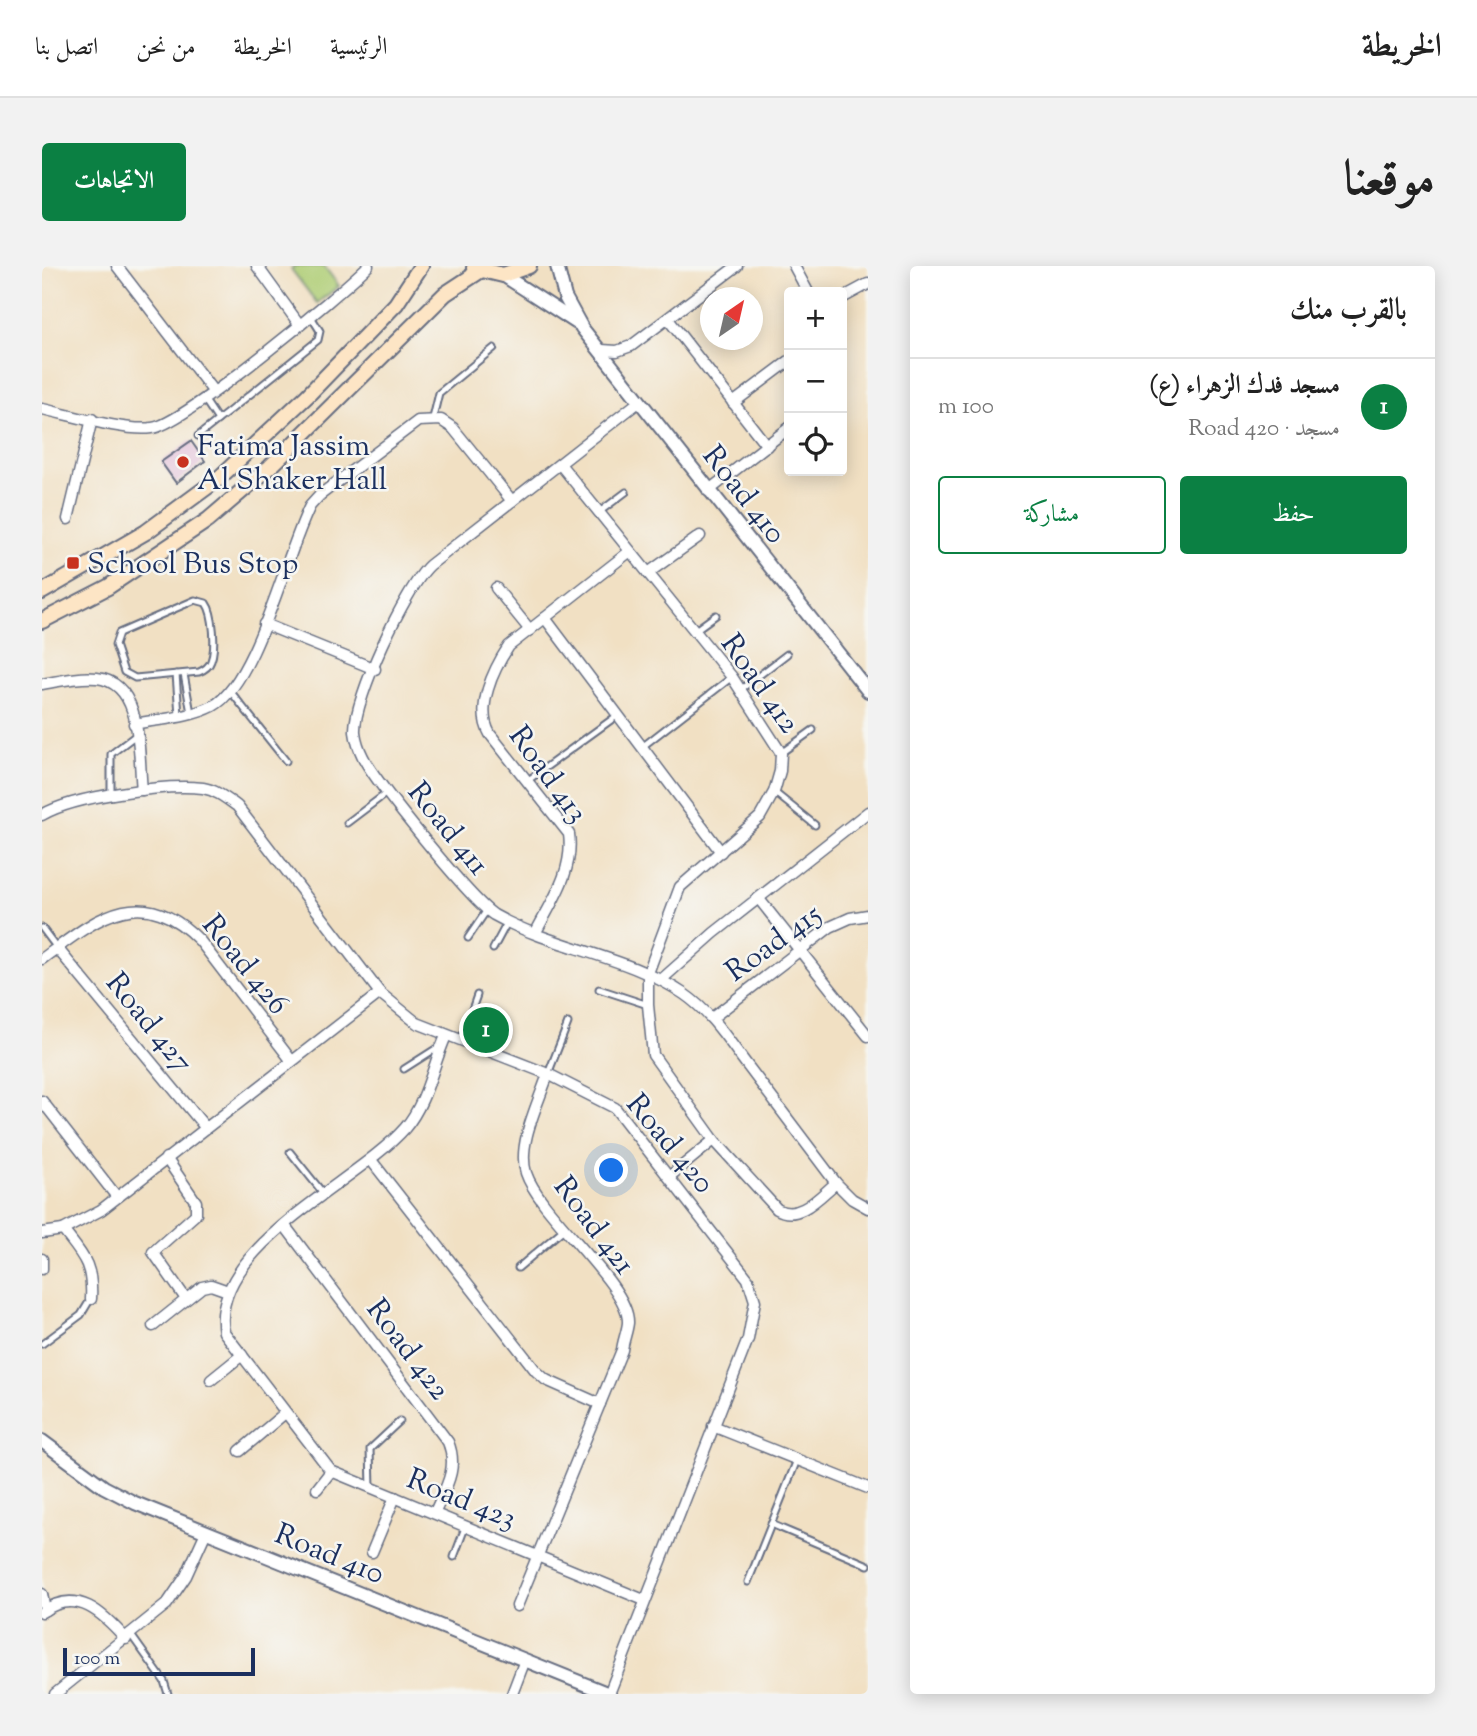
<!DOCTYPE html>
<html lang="ar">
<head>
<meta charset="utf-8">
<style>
  body { margin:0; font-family:"Sorts Mill Goudy",Amiri,serif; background:#f2f2f2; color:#222; direction:rtl }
  .controls { position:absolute; right:21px; top:21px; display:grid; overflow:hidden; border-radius:7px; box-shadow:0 4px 18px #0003 }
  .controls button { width:63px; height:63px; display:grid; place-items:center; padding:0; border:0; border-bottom:2px solid #e0e0e0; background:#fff; color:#222; font:35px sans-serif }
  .compass { position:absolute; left:658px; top:21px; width:63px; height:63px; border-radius:50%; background:#fff; box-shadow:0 4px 18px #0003; rotate:34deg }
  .scale { position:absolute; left:21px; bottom:18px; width:192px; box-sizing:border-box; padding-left:7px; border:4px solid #1b2f5e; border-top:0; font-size:19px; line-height:24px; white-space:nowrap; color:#1b2f5e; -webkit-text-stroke:5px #f6f6f2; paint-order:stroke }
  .you { position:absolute; left:570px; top:905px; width:24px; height:24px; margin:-18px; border:5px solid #fff; border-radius:50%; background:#1a73e8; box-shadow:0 0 0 10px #1a73e833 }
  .badge { display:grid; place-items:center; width:46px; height:46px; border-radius:50%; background:#0b8043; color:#fff; font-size:23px; font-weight:700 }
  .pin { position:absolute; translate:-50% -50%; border:4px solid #fff; box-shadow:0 2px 7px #0006 }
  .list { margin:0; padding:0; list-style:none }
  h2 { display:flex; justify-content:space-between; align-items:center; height:91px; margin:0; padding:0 28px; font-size:30px }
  h2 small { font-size:23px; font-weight:400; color:#767676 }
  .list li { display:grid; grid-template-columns:46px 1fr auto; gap:21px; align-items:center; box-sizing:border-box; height:98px; padding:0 28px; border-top:2px solid #e0e0e0 }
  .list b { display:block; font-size:26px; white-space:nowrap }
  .list p { margin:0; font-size:23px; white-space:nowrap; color:#767676 }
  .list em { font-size:23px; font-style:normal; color:#767676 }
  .actions { display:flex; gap:14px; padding:21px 28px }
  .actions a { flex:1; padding:16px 0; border:2px solid #0b8043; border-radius:7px; text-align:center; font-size:24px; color:#0b8043 }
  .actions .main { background:#0b8043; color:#fff }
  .icon { flex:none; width:38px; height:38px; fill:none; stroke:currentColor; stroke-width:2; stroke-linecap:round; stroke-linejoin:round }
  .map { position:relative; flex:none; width:826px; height:1428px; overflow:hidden; direction:ltr; border-radius:7px }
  header { display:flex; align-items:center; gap:42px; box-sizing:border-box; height:98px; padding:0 35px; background:#fff; border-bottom:2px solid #e0e0e0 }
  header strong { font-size:33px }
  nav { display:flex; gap:38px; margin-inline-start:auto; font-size:24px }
  .intro { display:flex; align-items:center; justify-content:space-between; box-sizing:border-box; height:168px; padding:0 42px }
  h1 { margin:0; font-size:49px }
  .button { padding:18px 32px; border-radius:7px; background:#0b8043; color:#fff; font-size:24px; font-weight:700 }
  main { display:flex; gap:42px; padding:0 42px }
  aside { flex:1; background:#fff; border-radius:7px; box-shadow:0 4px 18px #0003 }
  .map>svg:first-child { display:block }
  .green { fill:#afcd75; stroke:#657e6a; stroke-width:2 }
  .building { fill:#d9a4cc }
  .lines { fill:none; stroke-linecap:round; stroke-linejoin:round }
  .service-casing { stroke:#666d81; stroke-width:9 }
  .minor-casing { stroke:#666d81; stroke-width:13 }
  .tertiary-casing { stroke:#666d81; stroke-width:16 }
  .secondary-casing { stroke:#666d81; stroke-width:18 }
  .service { stroke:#fff; stroke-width:5 }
  .minor { stroke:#fff; stroke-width:10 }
  .tertiary { stroke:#fff; stroke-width:12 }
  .secondary { stroke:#fde5c5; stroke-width:14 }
  .poi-dot { fill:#c8321e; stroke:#f6f6f2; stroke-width:2.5 }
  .labels { text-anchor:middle; stroke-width:5; stroke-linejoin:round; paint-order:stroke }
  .poi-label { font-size:30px; fill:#1b2f5e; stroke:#f6f6f2; text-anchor:start }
  .street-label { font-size:30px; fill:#1b2f5e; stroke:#f6f6f2 }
</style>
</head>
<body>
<header>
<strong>الخريطة</strong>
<nav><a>الرئيسية</a><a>الخريطة</a><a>من نحن</a><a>اتصل بنا</a></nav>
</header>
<div class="intro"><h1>موقعنا</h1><a class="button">الاتجاهات</a></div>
<main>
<aside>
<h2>بالقرب منك<small></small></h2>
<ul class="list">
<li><span class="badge">1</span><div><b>مسجد فدك الزهراء (ع)</b><p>مسجد · Road 420</p></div><em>100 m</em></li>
</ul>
<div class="actions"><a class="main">حفظ</a><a>مشاركة</a></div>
</aside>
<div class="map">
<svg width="826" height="1428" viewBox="0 0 826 1428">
  <rect width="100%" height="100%" fill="#f6f6f2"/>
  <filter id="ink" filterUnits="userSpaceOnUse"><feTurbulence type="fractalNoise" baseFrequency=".0143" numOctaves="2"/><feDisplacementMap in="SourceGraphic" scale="14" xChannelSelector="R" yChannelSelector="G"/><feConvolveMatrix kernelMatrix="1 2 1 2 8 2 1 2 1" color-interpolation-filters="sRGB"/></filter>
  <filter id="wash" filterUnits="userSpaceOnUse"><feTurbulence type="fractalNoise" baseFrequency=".00686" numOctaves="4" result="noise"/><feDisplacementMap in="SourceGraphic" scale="28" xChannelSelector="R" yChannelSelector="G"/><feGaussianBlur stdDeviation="1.57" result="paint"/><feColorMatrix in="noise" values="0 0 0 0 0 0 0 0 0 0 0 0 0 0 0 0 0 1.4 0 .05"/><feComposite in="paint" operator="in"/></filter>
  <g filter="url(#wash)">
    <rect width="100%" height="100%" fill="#f1e0c3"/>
    <path class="green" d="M 253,0 L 282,0 L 297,20 L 275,37 L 249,3 Z"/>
    <g id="blocks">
      <path class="building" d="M 149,175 L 163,195 L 134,217 L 119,196 Z"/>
    </g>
  </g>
  <g filter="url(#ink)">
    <use href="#blocks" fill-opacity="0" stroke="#666d81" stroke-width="2"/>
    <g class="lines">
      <defs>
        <g id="service">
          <path d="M 162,133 L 176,154 L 185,147 L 276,74 L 278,65 L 268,49"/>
          <path d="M 391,152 L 397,127 L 452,82"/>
          <path d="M 156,170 L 176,154"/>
          <path d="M 556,247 L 584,226"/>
          <path d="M 153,334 L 164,337 C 172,348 174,382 169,395 C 167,401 162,404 157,406 L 93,412 L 82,406 L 73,379 L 77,367 Z"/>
          <path d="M 652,365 L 674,349"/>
          <path d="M 134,408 L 137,449"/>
          <path d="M 142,408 L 149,447"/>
          <path d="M 698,424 L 745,388"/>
          <path d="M 189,426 L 244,495"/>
          <path d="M 600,481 L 690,411"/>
          <path d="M 739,487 L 771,464"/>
          <path d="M 485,515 L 576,449"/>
          <path d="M 732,526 L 773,559"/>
          <path d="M 69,530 L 69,488 L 94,469"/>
          <path d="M 305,557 L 346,526"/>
          <path d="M 0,662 L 15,682"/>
          <path d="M 426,672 L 445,644"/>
          <path d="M 451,683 L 466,655"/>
          <path d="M 557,723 L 606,739"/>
          <path d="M 419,775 L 435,729"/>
          <path d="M 362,803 L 398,780"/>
          <path d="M 506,808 L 526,757"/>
          <path d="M 248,886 L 281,927"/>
          <path d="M 476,1002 L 523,962"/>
          <path d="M 0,1078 L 39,1049 L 48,1034"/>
          <path d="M 329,1222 L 328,1183 L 358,1155"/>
          <path d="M 729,1258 L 826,1299"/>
          <path d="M 412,1291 L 424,1259"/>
          <path d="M 706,1316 L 755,1194"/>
          <path d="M 89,1369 L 122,1415 L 126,1428"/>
        </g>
        <g id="minor">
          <path d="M 75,0 L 171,125"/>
          <path d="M 215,0 L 257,58"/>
          <path d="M 752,0 L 766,26"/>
          <path d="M 800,32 L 826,18"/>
          <path d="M 626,53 L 725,180"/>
          <path d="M 560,84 L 575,85 L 589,80 L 695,0"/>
          <path d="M 598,135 L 388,299 C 364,321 311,434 313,466 C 314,474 317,483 321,491 C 334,517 430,635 452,649 C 512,683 585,689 642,728 C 670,747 688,777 708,803 C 737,841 765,879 794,917 L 810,933 L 826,942"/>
          <path d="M 691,137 L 747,95"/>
          <path d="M 0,143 C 28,149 84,166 110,162 C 141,159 298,28 326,0"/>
          <path d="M 518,198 L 690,411 L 739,487 L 738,505 L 732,526 L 718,551 L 638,621 L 606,707 L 606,739 L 611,789 L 672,874 L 735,943 C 757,956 778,930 794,917"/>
          <path d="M 666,225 L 747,162"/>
          <path d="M 26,253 L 50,153"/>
          <path d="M 606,307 L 658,270"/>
          <path d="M 454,322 L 488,364"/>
          <path d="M 503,352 L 679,586"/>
          <path d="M 222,358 L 333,403"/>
          <path d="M 0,418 C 18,415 37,410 55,412 C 102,417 96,489 100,524"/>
          <path d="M 92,458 C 117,453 148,452 171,440 C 214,417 244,287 268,240 L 278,229 L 376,155 L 399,154 L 411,162 L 470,235"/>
          <path d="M 0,549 C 32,530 123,518 161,522 C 174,524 185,533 195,540 L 338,727 L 375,757 L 506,808 L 573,842 L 706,1013 L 713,1035 L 706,1073 L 567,1428"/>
          <path d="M 717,633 L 826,770"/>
          <path d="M 494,666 C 510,635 532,605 527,568 L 448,468 C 433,442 451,404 467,380 L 587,286"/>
          <path d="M 15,682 L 163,861"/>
          <path d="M 0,693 C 54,653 99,614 158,675 L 249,794"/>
          <path d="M 619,714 L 672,667 L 826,546"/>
          <path d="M 670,752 L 788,661 L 808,652 L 826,649"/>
          <path d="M 404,770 C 390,801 385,836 363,862 C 315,917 166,982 182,1066 L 289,1205 L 602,1334"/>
          <path d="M 0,835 L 75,931"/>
          <path d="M 124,892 L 154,936 L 154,948 L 111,986 L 144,1033"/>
          <path d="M 329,894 L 494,1105 L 504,1114 L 558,1138"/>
          <path d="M 628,910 L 672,874"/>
          <path d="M 243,960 L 406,1176 C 417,1202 403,1223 393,1246"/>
          <path d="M 21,964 C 41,990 51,998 49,1033"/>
          <path d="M 0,967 L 21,964 L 59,944 L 338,727"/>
          <path d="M 0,993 L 0,1003"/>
          <path d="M 111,1060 L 160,1021 L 169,1019 L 186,1025"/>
          <path d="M 169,1114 L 200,1089"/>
          <path d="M 671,1160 L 826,1222"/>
          <path d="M 198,1185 L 243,1147"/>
          <path d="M 275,1223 L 289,1205"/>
          <path d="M 330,1286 L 353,1231"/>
          <path d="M 0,1328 L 3,1344"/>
          <path d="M 475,1340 L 580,1084 C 581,1075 585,1066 586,1057 C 588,1019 498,949 484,907 C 475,878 497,836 506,808"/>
          <path d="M 0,1346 C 35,1321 61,1347 84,1373"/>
          <path d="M 13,1428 L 125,1338 L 144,1310 L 164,1266"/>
          <path d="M 470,1428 L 483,1394"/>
        </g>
        <g id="tertiary">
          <path d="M 515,0 L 523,31 L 540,62 L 826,425"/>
          <path d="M 461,9 L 535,57"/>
          <path d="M 0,1175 L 62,1221 L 93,1237 L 567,1428"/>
        </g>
        <g id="secondary">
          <path d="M 432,2 L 461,9 L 487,0"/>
          <path d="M 0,326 L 104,266 L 176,213 L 265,130 L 354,38 L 379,0"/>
          <path d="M 0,355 L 66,321 L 166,254 L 228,201 L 403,28 L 438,5"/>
        </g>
      </defs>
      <use href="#service" class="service-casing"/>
      <use href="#minor" class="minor-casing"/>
      <use href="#tertiary" class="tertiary-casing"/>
      <use href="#secondary" class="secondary-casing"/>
      <use href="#service" class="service"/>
      <use href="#minor" class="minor"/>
      <use href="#tertiary" class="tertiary"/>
      <use href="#secondary" class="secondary"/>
    </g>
  </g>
  <g class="poi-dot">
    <circle cx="141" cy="196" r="7"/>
    <rect x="24" y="290" width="14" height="14" rx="3.5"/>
  </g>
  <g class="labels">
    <g class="poi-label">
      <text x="155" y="189">Fatima Jassim<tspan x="155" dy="34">Al Shaker Hall</tspan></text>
      <text x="45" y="307">School Bus Stop</text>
    </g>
    <g class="street-label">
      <text transform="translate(703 228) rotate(52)" y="10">Road 410</text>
      <text transform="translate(719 417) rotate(55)" y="10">Road 412</text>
      <text transform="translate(507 508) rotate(54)" y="10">Road 413</text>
      <text transform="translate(407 562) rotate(51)" y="10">Road 411</text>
      <text transform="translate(731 676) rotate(-36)" y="10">Road 415</text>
      <text transform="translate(204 698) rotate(51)" y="10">Road 426</text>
      <text transform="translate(108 756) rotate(51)" y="10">Road 427</text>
      <text transform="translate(629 877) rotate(50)" y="10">Road 420</text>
      <text transform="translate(553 959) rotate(53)" y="10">Road 421</text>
      <text transform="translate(367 1083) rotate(53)" y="10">Road 422</text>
      <text transform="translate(420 1232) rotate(22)" y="10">Road 423</text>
      <text transform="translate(288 1287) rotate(22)" y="10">Road 410</text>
    </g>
  </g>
</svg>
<div class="controls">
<button>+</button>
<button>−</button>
<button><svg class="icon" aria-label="locate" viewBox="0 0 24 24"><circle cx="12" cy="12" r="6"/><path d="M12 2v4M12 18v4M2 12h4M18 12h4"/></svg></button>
</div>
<svg class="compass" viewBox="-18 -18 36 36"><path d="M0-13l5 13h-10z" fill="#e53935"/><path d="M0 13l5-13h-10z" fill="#767676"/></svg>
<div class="scale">100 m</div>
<div class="you"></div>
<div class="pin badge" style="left:444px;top:764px">1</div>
</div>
</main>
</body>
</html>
